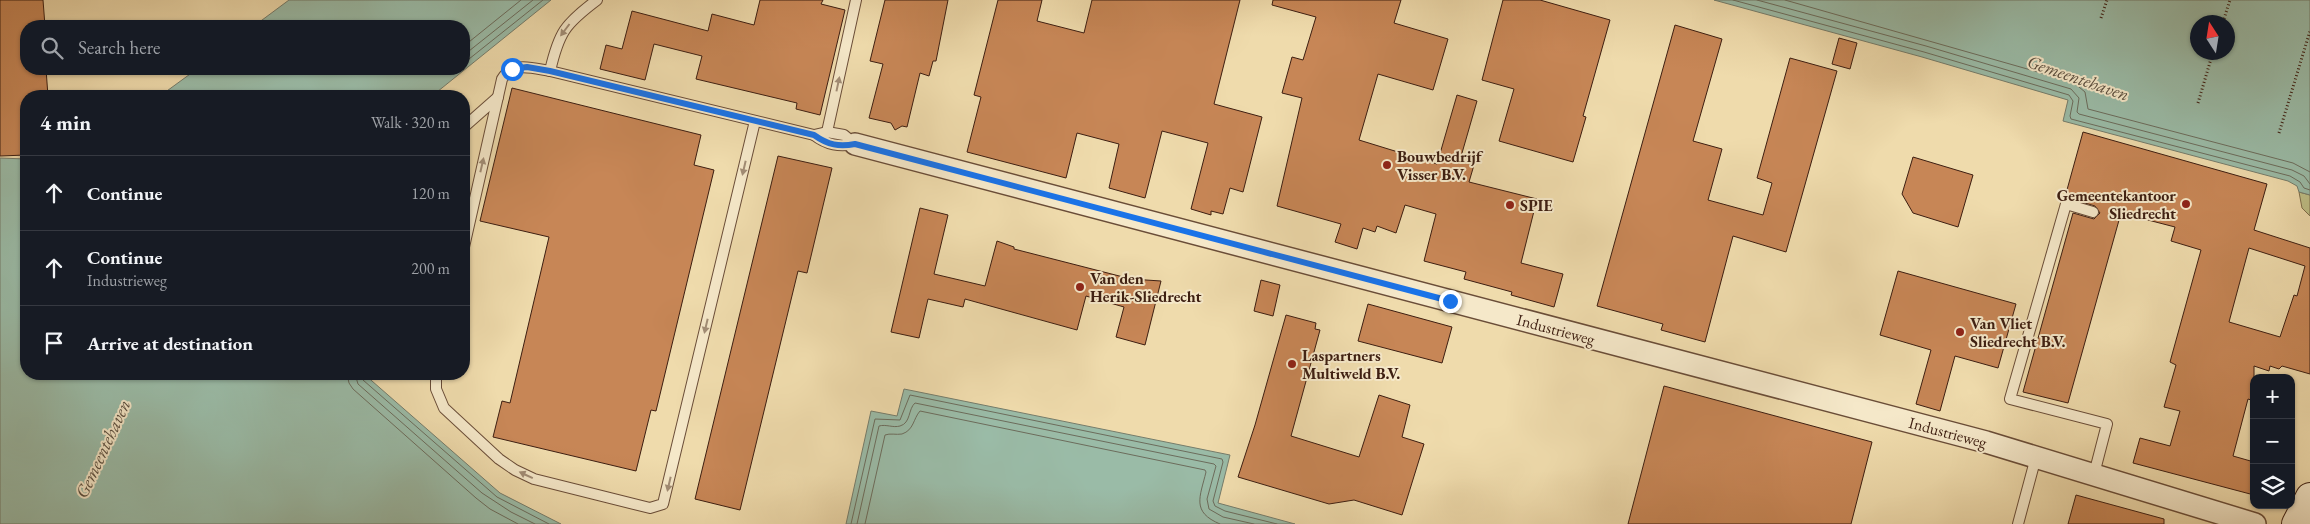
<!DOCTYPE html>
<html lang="en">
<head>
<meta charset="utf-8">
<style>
  body { margin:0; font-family:"EB Garamond",serif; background:#242831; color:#f1f3f6 }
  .controls { position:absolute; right:15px; bottom:15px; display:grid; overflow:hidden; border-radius:10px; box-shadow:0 1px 4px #0004 }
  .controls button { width:45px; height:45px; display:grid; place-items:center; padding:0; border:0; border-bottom:1px solid #363941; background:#171b24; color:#f1f3f6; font:25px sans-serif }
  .compass { position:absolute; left:2190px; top:15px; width:45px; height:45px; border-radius:50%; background:#171b24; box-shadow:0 1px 4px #0004; rotate:348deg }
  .stop { position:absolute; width:15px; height:15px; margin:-11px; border:4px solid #1a73e8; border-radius:50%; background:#fff }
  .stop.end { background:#1a73e8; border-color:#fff; box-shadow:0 1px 5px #0008 }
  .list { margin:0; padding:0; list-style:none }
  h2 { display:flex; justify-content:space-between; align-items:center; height:65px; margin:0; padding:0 20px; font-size:21px }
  h2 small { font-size:16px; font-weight:400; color:#9ea1a6 }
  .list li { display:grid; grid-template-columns:32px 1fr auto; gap:15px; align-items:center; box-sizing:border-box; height:75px; padding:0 20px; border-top:1px solid #363941 }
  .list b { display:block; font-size:19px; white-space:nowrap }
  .list p { margin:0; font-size:16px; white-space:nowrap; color:#9ea1a6 }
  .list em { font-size:16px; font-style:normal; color:#9ea1a6 }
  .icon { flex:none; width:28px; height:28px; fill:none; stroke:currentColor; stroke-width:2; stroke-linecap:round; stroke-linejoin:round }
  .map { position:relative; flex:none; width:2310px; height:524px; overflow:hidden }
  .search { position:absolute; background:#171b24; box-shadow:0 1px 4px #0004; left:20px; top:20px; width:450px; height:55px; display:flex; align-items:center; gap:12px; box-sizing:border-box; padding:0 18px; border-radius:20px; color:#9ea1a6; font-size:19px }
  .panel { position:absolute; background:#171b24; box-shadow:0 1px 4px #0004; left:20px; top:90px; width:450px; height:290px; border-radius:20px }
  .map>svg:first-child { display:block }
  .green { fill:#bebe86; stroke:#7e6e4c }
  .water { fill:#9abba7; stroke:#757c6b; fill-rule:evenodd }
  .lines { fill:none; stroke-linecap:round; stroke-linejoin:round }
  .shore { stroke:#6c6c5c; stroke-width:1 }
  .building { fill:#c78656; stroke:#3d1e11; fill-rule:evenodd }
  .lane-casing { stroke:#6a4d38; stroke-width:12 }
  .street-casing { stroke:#6a4d38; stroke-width:24 }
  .secondary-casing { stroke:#3d1e11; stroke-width:30 }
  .path { stroke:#3d1e11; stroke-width:3; stroke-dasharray:1 2.5; stroke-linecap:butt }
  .lane { stroke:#f5e8c9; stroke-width:10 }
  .street { stroke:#f5e8c9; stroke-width:21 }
  .secondary { stroke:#f5e8c9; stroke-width:28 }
  .oneway { fill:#a28d76 }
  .route { stroke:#1a73e8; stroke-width:6 }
  .poi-dot { fill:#8f2418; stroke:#f5e8c9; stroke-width:2 }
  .labels { text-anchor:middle; stroke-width:4; stroke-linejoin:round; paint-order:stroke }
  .poi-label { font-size:16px; font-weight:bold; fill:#3d1e11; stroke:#f5e8c9; text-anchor:start }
  .street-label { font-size:16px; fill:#3d1e11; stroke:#f5e8c9 }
  .water-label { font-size:18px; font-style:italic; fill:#594d3e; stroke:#f5e8c9 }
</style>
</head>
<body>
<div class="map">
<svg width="2310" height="524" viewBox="0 0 2310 524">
  <rect width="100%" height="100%" fill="#efdbac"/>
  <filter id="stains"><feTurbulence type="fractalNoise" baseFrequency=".004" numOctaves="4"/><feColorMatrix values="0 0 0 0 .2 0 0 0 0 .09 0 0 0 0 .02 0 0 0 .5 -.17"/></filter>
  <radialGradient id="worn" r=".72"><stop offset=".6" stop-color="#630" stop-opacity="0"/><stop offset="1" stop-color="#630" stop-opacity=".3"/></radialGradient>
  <path class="green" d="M 2299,192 L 2310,195 L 2310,216 L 2302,208 Z"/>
  <g class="water">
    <path d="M 289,0 L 551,0 L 432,96 L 160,96 L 197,69 L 464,69 L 464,26 L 254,26 Z"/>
    <path d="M 1714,0 L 2310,0 L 2310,195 L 2299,192 L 2297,186 L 2288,181 L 2063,121 L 2068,100 L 1922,57 ZM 2228,22 L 2228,52 L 2198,52 L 2198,22 Z"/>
    <path d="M 0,158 L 26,159 L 26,374 L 364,374 L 500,493 L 561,524 L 0,524 Z"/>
    <path d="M 904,389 L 1230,455 L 1218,503 L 1295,524 L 846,524 L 871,411 L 897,416 Z"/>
  </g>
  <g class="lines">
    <g class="shore">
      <path d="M 1733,0 L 1924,52 L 2069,95 L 2073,101 L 2070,116 L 2071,119 L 2290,176 L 2300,182 L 2304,188 L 2310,190"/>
      <path d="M 1757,0 L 1926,46 L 2071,89 L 2079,98 L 2077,112 L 2079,114 L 2292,170 L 2304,176 L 2310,184"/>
      <path d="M 1785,0 L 2073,82 L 2085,92 L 2088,109 L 2293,163 L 2310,172"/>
      <path d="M 464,46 L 521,0"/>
      <path d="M 464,55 L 533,0"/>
      <path d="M 464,63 L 543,0"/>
      <path d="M 347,374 L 349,383 L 353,389 L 476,498 L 490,509 L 518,524"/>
      <path d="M 355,374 L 358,384 L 482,493 L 511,512 L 535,524"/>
      <path d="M 361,374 L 363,380 L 497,497 L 549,524"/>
      <path d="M 851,524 L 875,419 L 900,420 L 910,395 L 1222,459 L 1223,462 L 1213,501 L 1215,506 L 1225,511 L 1277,524"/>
      <path d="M 857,524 L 879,426 C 886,424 893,428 900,426 C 911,423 908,409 915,403 L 1214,464 L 1216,466 L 1207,499 L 1209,509 L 1223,517 L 1254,524"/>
      <path d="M 865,524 L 885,435 C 890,433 896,435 902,434 C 914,430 913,419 920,411 L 1205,470 L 1206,472 C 1200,497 1191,512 1220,524"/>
    </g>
  </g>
  <g class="building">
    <path d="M 0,0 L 43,0 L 45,26 L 26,26 L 26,69 L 46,69 L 48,96 L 26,96 L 26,155 L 0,156 Z"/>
    <path d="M 760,0 L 823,0 L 821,4 L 845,10 L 820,115 L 796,109 L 797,103 L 696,79 L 702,56 L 654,44 L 645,80 L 600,69 L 606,45 L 622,49 L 632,11 L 708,31 L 712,14 L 754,25 Z"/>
    <path d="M 885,0 L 948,0 L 936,61 L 933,61 L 929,76 L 920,73 L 907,127 L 902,126 L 895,130 L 891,123 L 869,118 L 883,64 L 870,61 Z"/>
    <path d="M 998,0 L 1042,0 L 1037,21 L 1084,33 L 1092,0 L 1240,0 L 1214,104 L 1262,117 L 1243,192 L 1230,188 L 1223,214 L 1211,211 L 1211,215 L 1191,209 L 1208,143 L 1162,131 L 1145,198 L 1109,188 L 1119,144 L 1077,133 L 1066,178 L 967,152 L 981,97 L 974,95 Z"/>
    <path d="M 1273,0 L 1401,0 L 1394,23 L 1448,39 L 1433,90 L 1378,74 L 1359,140 L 1437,164 L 1457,95 L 1477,101 L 1460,160 L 1474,165 L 1469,182 L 1537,199 L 1521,263 L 1563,274 L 1554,307 L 1511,295 L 1512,292 L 1464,279 L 1466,272 L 1424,261 L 1436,214 L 1405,205 L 1396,233 L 1377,226 L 1375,232 L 1363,228 L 1357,249 L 1335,242 L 1341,224 L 1277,206 L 1302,98 L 1282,93 L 1292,57 L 1303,60 L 1316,17 L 1272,5 Z"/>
    <path d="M 1503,0 L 1540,0 L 1610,20 L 1583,116 L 1586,117 L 1573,162 L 1499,141 L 1514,89 L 1482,80 Z"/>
    <path d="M 1675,25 L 1722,39 L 1693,141 L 1722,149 L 1708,200 L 1763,215 L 1772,183 L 1757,178 L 1790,58 L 1837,71 L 1786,252 L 1733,236 L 1705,342 L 1661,330 L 1663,324 L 1597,306 Z"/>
    <path d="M 1839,38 L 1857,43 L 1850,69 L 1832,64 Z"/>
    <path d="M 512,88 L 701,135 L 694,165 L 714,170 L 656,411 L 651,410 L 636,471 L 493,437 L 502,401 L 510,403 L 549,237 L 480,221 Z"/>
    <path d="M 2083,132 L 2267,184 L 2254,230 L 2310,248 L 2310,374 L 2282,366 L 2279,369 L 2270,366 L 2269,371 L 2254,366 L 2254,401 L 2248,399 L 2233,456 L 2254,462 L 2254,495 L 2133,463 L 2140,438 L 2170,446 L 2180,411 L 2164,407 L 2176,365 L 2170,362 L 2201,250 L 2171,241 L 2175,227 L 2121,213 L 2068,403 L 2023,392 L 2073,213 L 2094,219 L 2100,213 L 2095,206 L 2065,197 ZM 2249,248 L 2305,266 L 2297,296 L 2294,295 L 2280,337 L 2229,322 Z"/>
    <path d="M 778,156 L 832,168 L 807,273 L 798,271 L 740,510 L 695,499 Z"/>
    <path d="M 1913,157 L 1973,175 L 1958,227 L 1913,213 L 1902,194 Z"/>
    <path d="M 920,208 L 948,215 L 934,274 L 985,286 L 997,241 L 1014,247 L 1014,249 L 1131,279 L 1161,281 L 1145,345 L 1116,337 L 1124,307 L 1086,296 L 1077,330 L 965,299 L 963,307 L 928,299 L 919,338 L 891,332 Z"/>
    <path d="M 1898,271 L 2016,304 L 1998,368 L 1955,356 L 1940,411 L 1916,404 L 1931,350 L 1880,335 Z"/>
    <path d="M 1261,280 L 1280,285 L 1273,316 L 1254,311 Z"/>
    <path d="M 1368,304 L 1452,327 L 1442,363 L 1358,341 Z"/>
    <path d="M 1286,315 L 1316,323 L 1315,329 L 1320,330 L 1291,436 L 1359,457 L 1379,395 L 1410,405 L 1402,437 L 1424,444 L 1402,515 L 1354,500 L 1329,504 L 1238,477 L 1255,425 Z"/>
    <path d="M 1664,386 L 1872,442 L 1851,524 L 1628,524 Z"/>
    <path d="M 2076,495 L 2164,519 L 2164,524 L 2068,524 Z"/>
  </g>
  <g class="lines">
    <defs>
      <g id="lane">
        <path d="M 550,71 C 559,32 565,24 597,0"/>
        <path d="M 464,127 L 498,97"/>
        <path d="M 827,132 L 856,0"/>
        <path d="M 827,132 L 844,135 L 855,144 C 839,147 827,145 814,135 Z"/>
        <path d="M 2093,212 L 2066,204 L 2010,399 L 2107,424 L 2094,474"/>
        <path d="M 464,247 L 502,79 C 513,61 532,68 550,71 L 814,135"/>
        <path d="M 436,374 L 436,389 L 444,408 L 499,459 L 515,470 L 534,479 L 650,508 L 663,504 L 755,121"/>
        <path d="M 2018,524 L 2036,457"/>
      </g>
      <path id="street" d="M 855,144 L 1986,442 L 2255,524"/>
      <path id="secondary" d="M 2296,524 L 2310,497"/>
    </defs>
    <use href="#lane" class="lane-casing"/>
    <use href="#street" class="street-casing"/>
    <use href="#secondary" class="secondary-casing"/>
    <g class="path">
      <path d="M 2101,18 L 2107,0"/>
      <path d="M 2223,22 L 2230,0"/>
      <path d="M 2198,103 L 2213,52"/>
      <path d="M 2279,133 L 2310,31"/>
    </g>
    <use href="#lane" class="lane"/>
    <use href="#street" class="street"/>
    <use href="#secondary" class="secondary"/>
  </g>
  <defs><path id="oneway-solid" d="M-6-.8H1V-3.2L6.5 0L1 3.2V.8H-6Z" transform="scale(1.25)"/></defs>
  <g class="oneway">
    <use href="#oneway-solid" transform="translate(565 30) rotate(127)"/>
    <use href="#oneway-solid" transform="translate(838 84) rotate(-78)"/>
    <use href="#oneway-solid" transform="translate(482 165) rotate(-77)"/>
    <use href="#oneway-solid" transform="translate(744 168) rotate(103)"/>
    <use href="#oneway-solid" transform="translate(706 326) rotate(103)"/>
    <use href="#oneway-solid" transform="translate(526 475) rotate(-155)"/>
    <use href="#oneway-solid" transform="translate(669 484) rotate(103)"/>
  </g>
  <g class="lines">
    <path class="route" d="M 512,69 L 527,67 L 550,71 L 814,135 C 828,145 839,147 855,144 L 1450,301"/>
  </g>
  <g class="poi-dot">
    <circle cx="1387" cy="165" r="5"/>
    <circle cx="2186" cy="204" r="5"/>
    <circle cx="1510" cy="205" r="5"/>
    <circle cx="1080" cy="287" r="5"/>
    <circle cx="1960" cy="332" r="5"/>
    <circle cx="1292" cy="364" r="5"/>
  </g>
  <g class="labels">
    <g class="poi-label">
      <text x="1397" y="162">Bouwbedrijf<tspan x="1397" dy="18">Visser B.V.</tspan></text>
      <text x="2176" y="201" text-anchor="end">Gemeentekantoor<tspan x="2176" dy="18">Sliedrecht</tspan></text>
      <text x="1520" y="211">SPIE</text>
      <text x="1090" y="284">Van den<tspan x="1090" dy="18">Herik-Sliedrecht</tspan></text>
      <text x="1970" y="329">Van Vliet<tspan x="1970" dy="18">Sliedrecht B.V.</tspan></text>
      <text x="1302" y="361">Laspartners<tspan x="1302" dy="18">Multiweld B.V.</tspan></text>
    </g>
    <g class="street-label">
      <text transform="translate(1556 329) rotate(15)" y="6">Industrieweg</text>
      <text transform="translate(1948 432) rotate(15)" y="6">Industrieweg</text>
    </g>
    <g class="water-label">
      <text transform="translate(2078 78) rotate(19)" y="6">Gemeentehaven</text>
      <text transform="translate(103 449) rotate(-65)" y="6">Gemeentehaven</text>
    </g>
  </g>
  <rect width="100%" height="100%" filter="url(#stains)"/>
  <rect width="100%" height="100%" fill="url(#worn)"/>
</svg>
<div class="controls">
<button>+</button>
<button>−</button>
<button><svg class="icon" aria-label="layers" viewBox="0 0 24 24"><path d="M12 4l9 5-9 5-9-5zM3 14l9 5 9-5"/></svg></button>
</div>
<svg class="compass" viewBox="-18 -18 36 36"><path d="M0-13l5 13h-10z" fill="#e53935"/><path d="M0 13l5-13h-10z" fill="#9ea1a6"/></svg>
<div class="stop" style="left:512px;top:69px"></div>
<div class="stop end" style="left:1450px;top:301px"></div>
<div class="search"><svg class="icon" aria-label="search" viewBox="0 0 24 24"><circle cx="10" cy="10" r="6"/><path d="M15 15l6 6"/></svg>Search here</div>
<section class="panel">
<h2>4 min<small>Walk · 320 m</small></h2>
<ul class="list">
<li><svg class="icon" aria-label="ahead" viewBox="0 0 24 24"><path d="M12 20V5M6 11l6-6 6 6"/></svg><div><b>Continue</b></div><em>120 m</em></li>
<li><svg class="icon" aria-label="ahead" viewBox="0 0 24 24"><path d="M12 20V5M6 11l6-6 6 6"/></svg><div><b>Continue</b><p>Industrieweg</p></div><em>200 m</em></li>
<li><svg class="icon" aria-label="arrive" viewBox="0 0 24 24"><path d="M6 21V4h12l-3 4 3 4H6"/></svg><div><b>Arrive at destination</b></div></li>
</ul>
</section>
</div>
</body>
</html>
